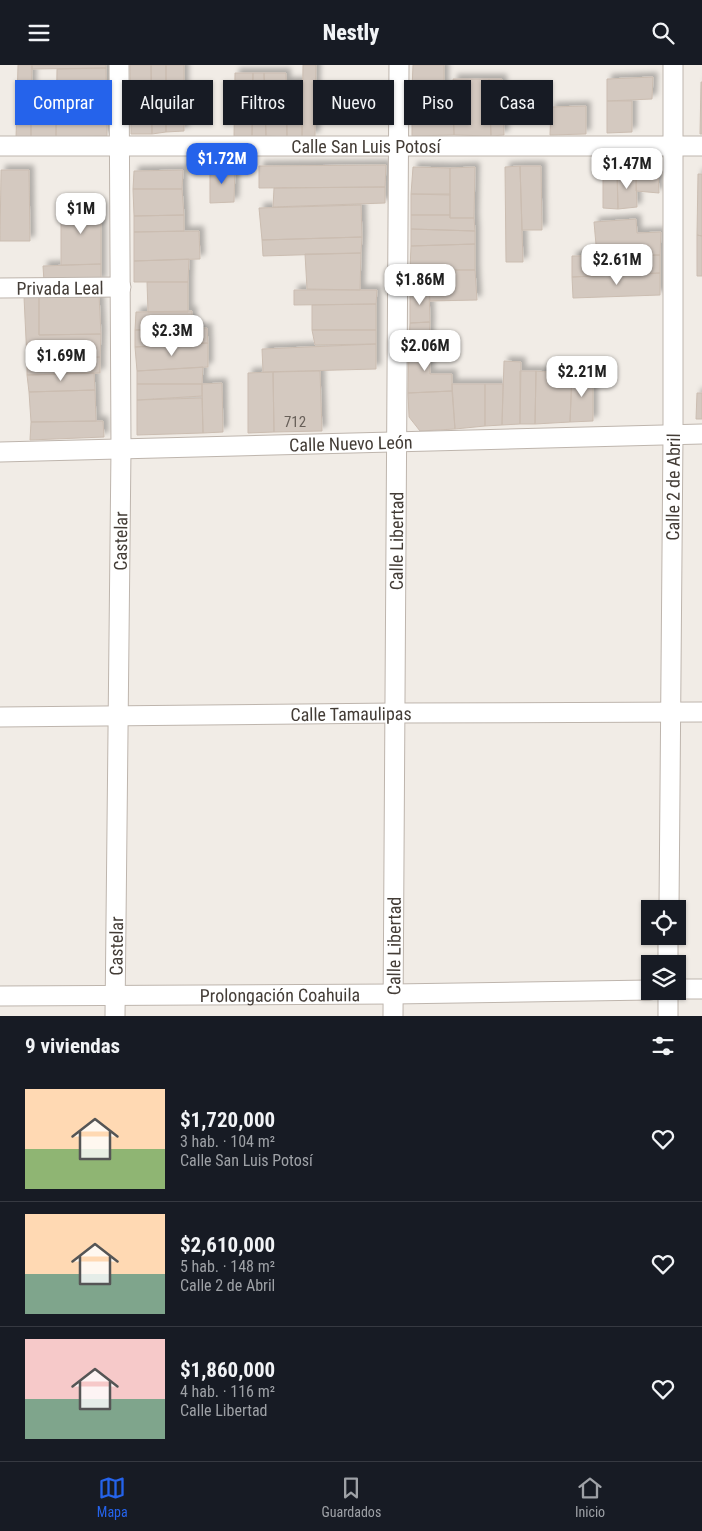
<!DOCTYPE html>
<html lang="es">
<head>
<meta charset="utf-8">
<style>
	body { margin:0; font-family:"Roboto Condensed",sans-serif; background:#242831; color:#f1f3f6; height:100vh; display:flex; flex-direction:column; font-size:19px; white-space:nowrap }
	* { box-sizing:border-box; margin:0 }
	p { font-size:16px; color:#9ea1a6 }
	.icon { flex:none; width:28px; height:28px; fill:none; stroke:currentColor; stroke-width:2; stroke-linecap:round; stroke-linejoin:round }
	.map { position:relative; height:951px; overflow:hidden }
	.drawer { display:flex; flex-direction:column; background:#171b24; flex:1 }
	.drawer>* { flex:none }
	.hud { position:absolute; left:15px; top:15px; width:672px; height:45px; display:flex; gap:10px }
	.fabs { position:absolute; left:641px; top:835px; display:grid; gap:10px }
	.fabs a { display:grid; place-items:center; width:45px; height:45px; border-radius:0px; background:#171b24; box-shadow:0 1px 4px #0004; font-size:25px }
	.price { position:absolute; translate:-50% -42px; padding:0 11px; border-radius:10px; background:#fff; color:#222; font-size:16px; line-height:32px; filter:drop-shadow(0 1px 2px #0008) }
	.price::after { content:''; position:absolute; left:50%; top:30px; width:15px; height:11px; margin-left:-8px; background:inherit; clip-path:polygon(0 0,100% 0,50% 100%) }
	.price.selected { background:#2563eb; color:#fff }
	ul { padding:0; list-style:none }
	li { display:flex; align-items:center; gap:15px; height:125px; padding:0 25px }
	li+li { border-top:1px solid #363941 }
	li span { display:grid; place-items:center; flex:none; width:140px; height:100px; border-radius:0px; color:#555 }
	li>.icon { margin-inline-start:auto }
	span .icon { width:60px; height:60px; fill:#fffc; stroke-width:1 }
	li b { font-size:21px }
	h2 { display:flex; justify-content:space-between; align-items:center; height:60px; padding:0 25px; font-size:21px }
	.pill { padding:0 18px; border-radius:0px; background:#171b24; box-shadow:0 1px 4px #0004; font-size:18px; line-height:45px }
	.pill.selected { background:#2563eb; color:#fff }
	header { display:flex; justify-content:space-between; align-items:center; height:65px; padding:0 25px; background:#171b24; font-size:22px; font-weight:800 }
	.tab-bar { display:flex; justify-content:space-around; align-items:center; height:70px; border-top:1px solid #363941; background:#171b24; font-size:14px; color:#9ea1a6 }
	.tab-bar a { display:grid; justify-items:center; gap:2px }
	.tab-bar .selected { color:#2563eb }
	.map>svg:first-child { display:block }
	.building { fill:#d4c9c0; stroke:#cbbdb1; filter:url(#shadow) }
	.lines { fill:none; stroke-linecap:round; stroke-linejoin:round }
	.minor-casing { stroke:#beb5ad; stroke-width:21 }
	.minor { stroke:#fff; stroke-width:19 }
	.labels { text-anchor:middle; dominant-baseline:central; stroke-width:5; stroke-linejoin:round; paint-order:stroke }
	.number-label { font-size:15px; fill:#675f58 }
	.street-label { font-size:18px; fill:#433c36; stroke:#fff }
</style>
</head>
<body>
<header><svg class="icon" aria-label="menu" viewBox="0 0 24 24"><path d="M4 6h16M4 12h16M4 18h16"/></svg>Nestly<svg class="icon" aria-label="search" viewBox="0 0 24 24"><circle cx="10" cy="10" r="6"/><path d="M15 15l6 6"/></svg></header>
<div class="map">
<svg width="702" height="951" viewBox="0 0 702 951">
	<defs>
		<filter id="shadow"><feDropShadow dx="4.5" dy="-4.5" stdDeviation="2.5" flood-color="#0004"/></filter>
	</defs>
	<rect width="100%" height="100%" fill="#f1ece6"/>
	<!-- building -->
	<path class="building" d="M 18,0 L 32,0 L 31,72 L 16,73 Z
		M 32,0 L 106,0 L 106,3 L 32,4 Z
		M 130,0 L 151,0 L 152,69 L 131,69 Z
		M 151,0 L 166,0 L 166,67 L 152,69 Z
		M 166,0 L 184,0 L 184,66 L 166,67 Z
		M 303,0 L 316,0 L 315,71 L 302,72 Z
		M 413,0 L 444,0 L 444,24 L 412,24 Z
		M 106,3 L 107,71 L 56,72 L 57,4 Z
		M 235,8 L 253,8 L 252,71 L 234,71 Z
		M 253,8 L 264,8 L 266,71 L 252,71 Z
		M 264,8 L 286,8 L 287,72 L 266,71 Z
		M 653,12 L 652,34 L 607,36 L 607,14 Z
		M 453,14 L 489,14 L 491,71 L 454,70 Z
		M 489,14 L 502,14 L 504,70 L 491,71 Z
		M 286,17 L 303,17 L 302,72 L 287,72 Z
		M 701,17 L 702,17 L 702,69 L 700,69 Z
		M 452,23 L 454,70 L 412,71 L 412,24 Z
		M 56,26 L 56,72 L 31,72 L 30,27 Z
		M 607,36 L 632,36 L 632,67 L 607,68 Z
		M 586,41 L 586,69 L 550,70 L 551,42 Z
		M 386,100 L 385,122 L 259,123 L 259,101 Z
		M 617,100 L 618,144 L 603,143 L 603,101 Z
		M 520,101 L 523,197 L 506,197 L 505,102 Z
		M 520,101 L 541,101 L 542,165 L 522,165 Z
		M 235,102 L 234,137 L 210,138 L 210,103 Z
		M 413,102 L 450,103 L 450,130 L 411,129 Z
		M 475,102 L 474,153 L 450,153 L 450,103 Z
		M 1,105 L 29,105 L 30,176 L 0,176 Z
		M 183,105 L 182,124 L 133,124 L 134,106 Z
		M 636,107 L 637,142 L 618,144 L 617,109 Z
		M 636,107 L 658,107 L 659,128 L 636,126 Z
		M 698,109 L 702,109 L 702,171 L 697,170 Z
		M 385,122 L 385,138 L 273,142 L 274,123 Z
		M 133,124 L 182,124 L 184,150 L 134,151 Z
		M 411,129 L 450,129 L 450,150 L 411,150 Z
		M 361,140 L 362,172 L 262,175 L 259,143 Z
		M 61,141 L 101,141 L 101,199 L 61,200 Z
		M 184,150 L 184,166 L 134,167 L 134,151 Z
		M 411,150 L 450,150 L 450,153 L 474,153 L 475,166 L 411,164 Z
		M 636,154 L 637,168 L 661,167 L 660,190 L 597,191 L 594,157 Z
		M 411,164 L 475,166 L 475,179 L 411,181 Z
		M 199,166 L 200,194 L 134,196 L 134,167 Z
		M 697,170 L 702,171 L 702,211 L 697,211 Z
		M 362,172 L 361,188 L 263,191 L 262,175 Z
		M 475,179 L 475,205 L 410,205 L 411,181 Z
		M 361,188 L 360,225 L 307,224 L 305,189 Z
		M 660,190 L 660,208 L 572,212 L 572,191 Z
		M 189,194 L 188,217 L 134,217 L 134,196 Z
		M 101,199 L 101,217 L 44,217 L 43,201 Z
		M 410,205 L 475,205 L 477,235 L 430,236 L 429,225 L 410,225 Z
		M 660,208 L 660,230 L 573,233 L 572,212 Z
		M 147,217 L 188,217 L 188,247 L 148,247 Z
		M 294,225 L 377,225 L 376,239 L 294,240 Z
		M 410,225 L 429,225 L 430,257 L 410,258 Z
		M 99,230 L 101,269 L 39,270 L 39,231 Z
		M 39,231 L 39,270 L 101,269 L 100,292 L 27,295 L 24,232 Z
		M 376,239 L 376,265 L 312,265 L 312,240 Z
		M 192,246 L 192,264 L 135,265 L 136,247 Z
		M 430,257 L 429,279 L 409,279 L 410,258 Z
		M 207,263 L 208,278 L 135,282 L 135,265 Z
		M 312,265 L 376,265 L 376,279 L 315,280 Z
		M 208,278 L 208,302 L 137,306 L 135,282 Z
		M 376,279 L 376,304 L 263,307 L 262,284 Z
		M 409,279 L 429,279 L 430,309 L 452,309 L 452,326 L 408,328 Z
		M 100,292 L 100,308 L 27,310 L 27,295 Z
		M 504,296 L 521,297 L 520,359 L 502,360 Z
		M 203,302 L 202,319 L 137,319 L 137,306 Z
		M 320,306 L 322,366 L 274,367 L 273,307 Z
		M 520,306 L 536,306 L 535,359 L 520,359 Z
		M 536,306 L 572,309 L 570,357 L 535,359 Z
		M 273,307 L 274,367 L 248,368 L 248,308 Z
		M 94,308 L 95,325 L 29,327 L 27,310 Z
		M 593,308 L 593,356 L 570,357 L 572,309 Z
		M 222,318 L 223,367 L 203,368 L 202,319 Z
		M 137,319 L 202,319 L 202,331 L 137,335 Z
		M 452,319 L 485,319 L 485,361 L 455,364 Z
		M 485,319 L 503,319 L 502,360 L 485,361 Z
		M 95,325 L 96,356 L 31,357 L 29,327 Z
		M 452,326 L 455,364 L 420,366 L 409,352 L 408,328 Z
		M 697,328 L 702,328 L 702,354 L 696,354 Z
		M 202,333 L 203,368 L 137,370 L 137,335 Z
		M 103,356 L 104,372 L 30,375 L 31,357 Z"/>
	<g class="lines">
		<defs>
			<g id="minor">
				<path id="s1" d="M 0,81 L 702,81"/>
				<path id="s2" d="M 0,223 L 121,222"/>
				<path id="s3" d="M 0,387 L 702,369"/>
				<path id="s4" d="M 0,652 L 395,648 L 702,647"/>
				<path id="s5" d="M 669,844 L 673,370 L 673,0"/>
				<path d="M 668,899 L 668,871"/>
				<path d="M 678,924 L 702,924"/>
				<path d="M 668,926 L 668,951"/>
				<path id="s6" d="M 0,931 L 393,929 L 650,925"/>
				<path id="s7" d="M 115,951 L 121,384 L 119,0"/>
				<path id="s8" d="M 393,951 L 399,0"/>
			</g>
		</defs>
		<!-- minor casing -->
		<use href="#minor" class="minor-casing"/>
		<!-- minor -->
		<use href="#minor" class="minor"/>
	</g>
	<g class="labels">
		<!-- number labels -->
		<g class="number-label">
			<text x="295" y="357">712</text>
		</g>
		<!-- street labels -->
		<g class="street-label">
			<text stroke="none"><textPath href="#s1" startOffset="366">Calle San Luis Potosí</textPath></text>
			<text stroke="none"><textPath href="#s2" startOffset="60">Privada Leal</textPath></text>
			<text stroke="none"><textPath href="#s3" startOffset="351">Calle Nuevo León</textPath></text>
			<text stroke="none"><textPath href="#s5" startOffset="422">Calle 2 de Abril</textPath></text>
			<text stroke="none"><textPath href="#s7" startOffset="475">Castelar</textPath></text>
			<text stroke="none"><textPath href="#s8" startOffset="475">Calle Libertad</textPath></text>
			<text stroke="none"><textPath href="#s4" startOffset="351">Calle Tamaulipas</textPath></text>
			<text stroke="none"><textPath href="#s7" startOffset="70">Castelar</textPath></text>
			<text stroke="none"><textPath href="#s8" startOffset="70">Calle Libertad</textPath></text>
			<text stroke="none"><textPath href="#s6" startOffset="280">Prolongación Coahuila</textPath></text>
		</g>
	</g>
</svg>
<div class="fabs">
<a><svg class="icon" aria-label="locate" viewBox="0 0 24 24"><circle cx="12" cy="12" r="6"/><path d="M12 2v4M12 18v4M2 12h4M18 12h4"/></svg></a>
<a><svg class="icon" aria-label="layers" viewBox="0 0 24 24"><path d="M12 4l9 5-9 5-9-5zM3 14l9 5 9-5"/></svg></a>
</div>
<b class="price selected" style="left:222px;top:120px">$1.72M</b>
<b class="price" style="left:627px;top:125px">$1.47M</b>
<b class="price" style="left:81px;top:170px">$1M</b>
<b class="price" style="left:617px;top:221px">$2.61M</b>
<b class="price" style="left:420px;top:241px">$1.86M</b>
<b class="price" style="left:172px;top:292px">$2.3M</b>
<b class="price" style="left:425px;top:307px">$2.06M</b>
<b class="price" style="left:61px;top:317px">$1.69M</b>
<b class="price" style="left:582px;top:333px">$2.21M</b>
<div class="hud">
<a class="pill selected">Comprar</a>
<a class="pill">Alquilar</a>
<a class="pill">Filtros</a>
<a class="pill">Nuevo</a>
<a class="pill">Piso</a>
<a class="pill">Casa</a>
</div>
</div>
<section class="drawer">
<h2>9 viviendas<svg class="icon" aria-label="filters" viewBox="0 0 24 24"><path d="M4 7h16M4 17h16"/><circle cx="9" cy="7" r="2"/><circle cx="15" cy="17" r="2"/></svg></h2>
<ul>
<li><span style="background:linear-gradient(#ffd9b3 60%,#8fb573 0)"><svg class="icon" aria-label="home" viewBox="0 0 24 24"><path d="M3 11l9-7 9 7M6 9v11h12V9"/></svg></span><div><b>$1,720,000</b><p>3 hab. · 104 m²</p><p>Calle San Luis Potosí</p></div><svg class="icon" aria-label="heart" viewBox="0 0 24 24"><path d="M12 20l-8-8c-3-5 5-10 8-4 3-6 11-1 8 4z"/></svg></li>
<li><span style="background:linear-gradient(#ffd9b3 60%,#7fa58c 0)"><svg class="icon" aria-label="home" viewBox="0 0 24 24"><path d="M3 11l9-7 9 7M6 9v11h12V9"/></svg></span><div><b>$2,610,000</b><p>5 hab. · 148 m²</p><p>Calle 2 de Abril</p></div><svg class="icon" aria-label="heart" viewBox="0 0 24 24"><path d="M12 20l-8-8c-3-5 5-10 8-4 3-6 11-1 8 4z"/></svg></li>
<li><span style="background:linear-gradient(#f6c9c9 60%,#7fa58c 0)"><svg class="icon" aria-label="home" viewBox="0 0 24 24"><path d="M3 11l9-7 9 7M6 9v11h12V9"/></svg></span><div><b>$1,860,000</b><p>4 hab. · 116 m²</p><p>Calle Libertad</p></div><svg class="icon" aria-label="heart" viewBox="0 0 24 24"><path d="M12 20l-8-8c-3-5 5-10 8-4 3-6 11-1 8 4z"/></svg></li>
</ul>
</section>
<nav class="tab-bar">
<a class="selected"><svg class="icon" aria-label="map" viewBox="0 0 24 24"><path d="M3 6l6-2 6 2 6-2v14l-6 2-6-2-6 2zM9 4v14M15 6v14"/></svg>Mapa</a>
<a><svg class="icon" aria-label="saved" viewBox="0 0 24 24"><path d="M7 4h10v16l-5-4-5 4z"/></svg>Guardados</a>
<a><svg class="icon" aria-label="home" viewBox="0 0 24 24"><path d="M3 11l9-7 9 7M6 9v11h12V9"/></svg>Inicio</a>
</nav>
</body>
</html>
